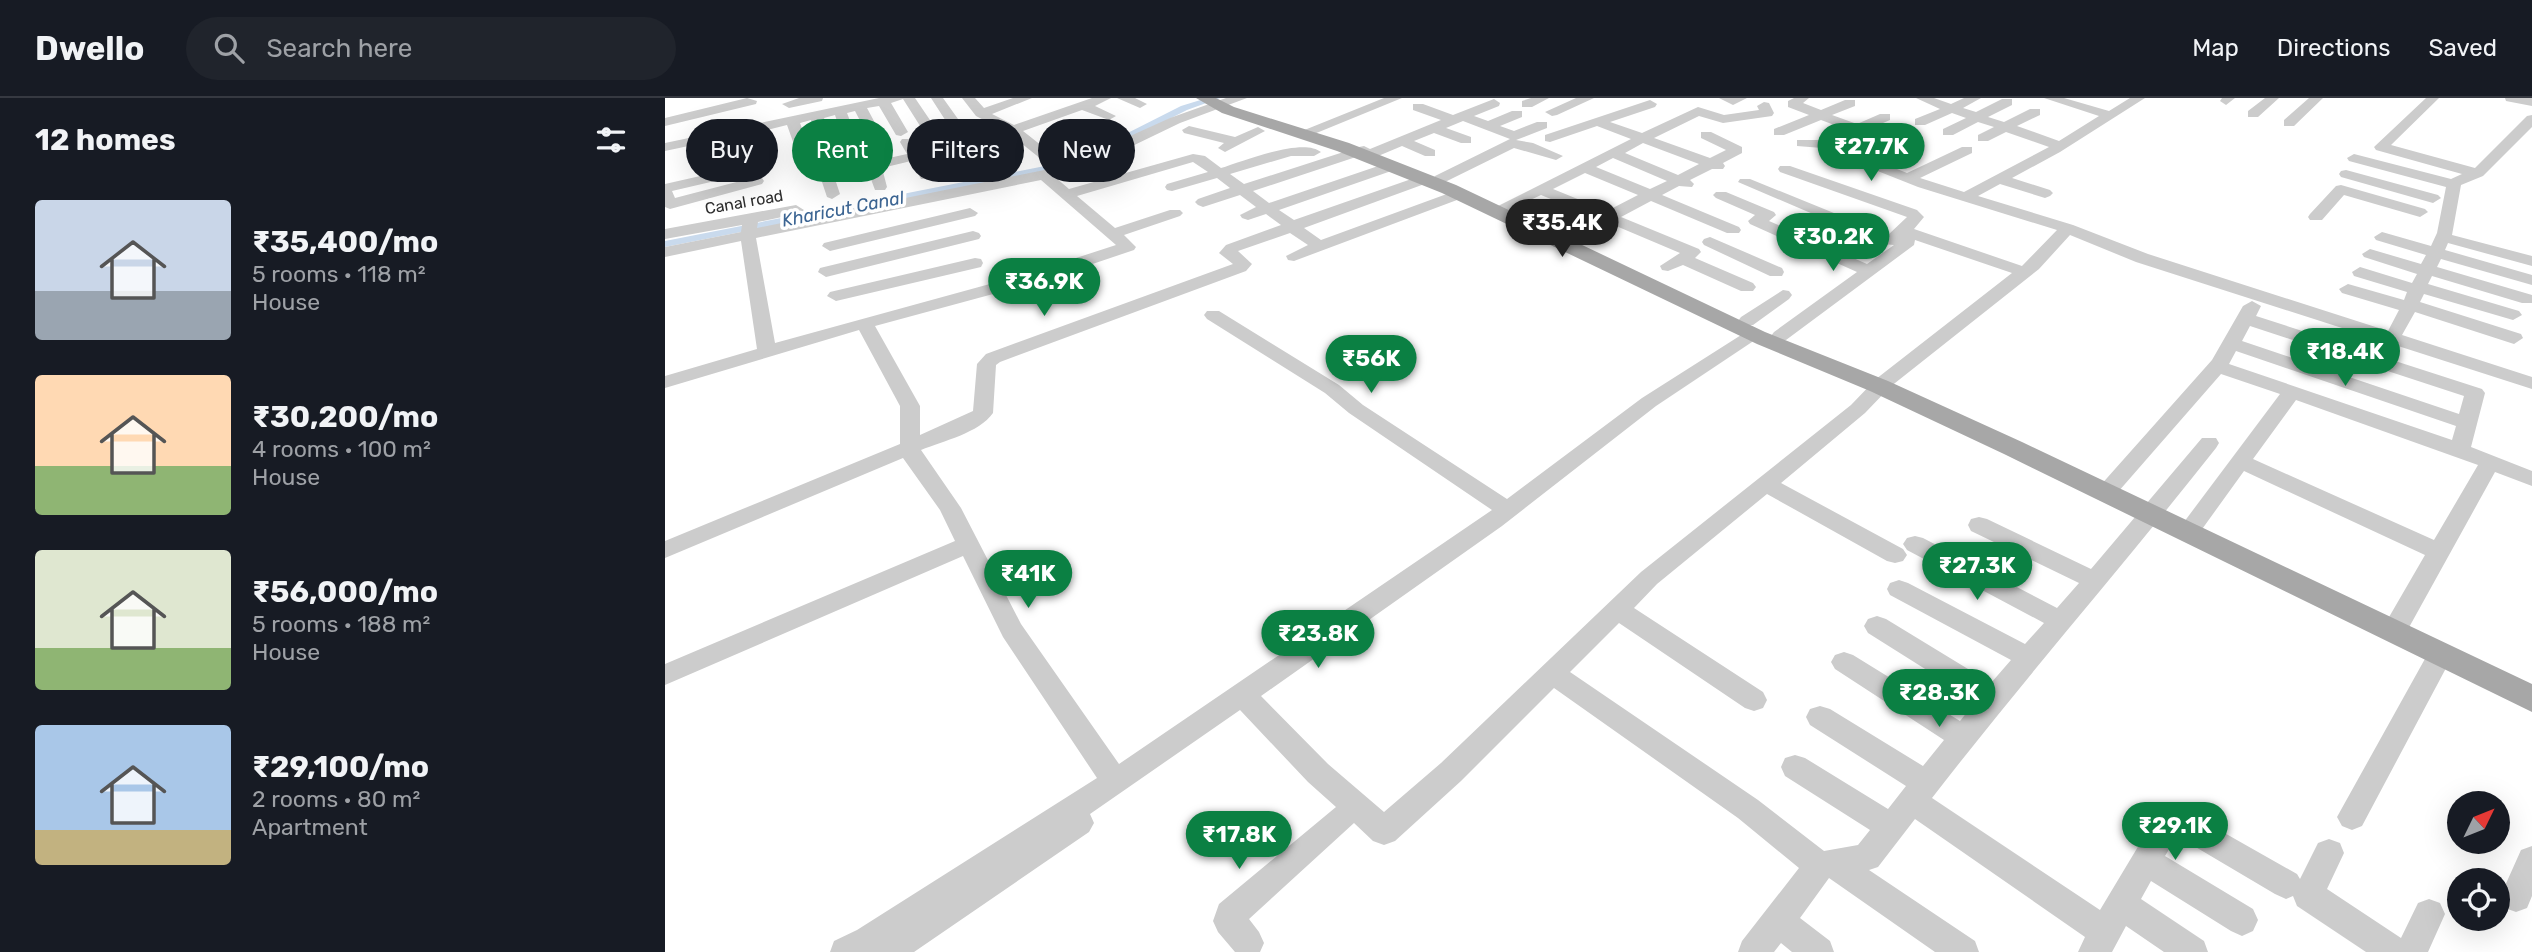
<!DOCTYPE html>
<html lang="en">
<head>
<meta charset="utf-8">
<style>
	body { margin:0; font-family:Rubik,sans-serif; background:#20242c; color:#f1f3f6; height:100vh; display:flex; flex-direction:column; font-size:26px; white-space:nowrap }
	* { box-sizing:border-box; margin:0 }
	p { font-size:23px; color:#9ea1a6 }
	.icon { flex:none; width:38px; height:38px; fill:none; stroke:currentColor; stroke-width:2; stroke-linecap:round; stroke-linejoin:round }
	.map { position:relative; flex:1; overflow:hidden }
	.drawer { display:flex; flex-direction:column; background:#171b24; width:665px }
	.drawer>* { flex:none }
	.hud { position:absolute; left:21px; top:21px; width:665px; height:63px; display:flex; gap:14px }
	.needle { width:46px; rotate:47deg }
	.controls { position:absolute; left:1782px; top:693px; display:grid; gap:14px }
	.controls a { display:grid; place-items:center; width:63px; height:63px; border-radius:50%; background:#171b24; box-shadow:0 7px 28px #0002; font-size:35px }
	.price { position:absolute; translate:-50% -60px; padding:0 16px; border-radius:24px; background:#0b8043; color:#fff; font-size:23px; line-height:46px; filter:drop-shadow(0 2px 4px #0008) }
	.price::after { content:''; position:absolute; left:50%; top:42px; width:21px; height:16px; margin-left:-10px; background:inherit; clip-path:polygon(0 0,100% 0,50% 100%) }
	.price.active { background:#222; color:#fff }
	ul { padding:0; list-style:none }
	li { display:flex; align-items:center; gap:21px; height:175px; padding:0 35px }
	li span { display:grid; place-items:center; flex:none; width:196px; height:140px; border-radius:7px; color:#555 }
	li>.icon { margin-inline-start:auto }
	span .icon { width:84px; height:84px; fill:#fffc; stroke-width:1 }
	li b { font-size:30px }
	h2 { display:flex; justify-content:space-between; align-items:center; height:84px; padding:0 35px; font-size:30px }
	.chip { padding:0 24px; border-radius:32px; background:#171b24; box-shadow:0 7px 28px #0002; font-size:24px; line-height:63px }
	.chip.active { background:#0b8043; color:#fff }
	header { display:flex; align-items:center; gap:42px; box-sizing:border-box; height:98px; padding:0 35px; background:#171b24; border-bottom:2px solid #363941 }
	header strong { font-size:33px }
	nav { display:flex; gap:38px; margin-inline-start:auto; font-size:24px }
	.search { width:490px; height:63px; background:#20242c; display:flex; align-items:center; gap:18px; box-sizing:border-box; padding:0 24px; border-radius:38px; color:#9ea1a6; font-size:26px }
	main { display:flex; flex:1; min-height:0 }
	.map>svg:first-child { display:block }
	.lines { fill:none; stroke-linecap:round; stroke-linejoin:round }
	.canal { fill:#c9daed; fill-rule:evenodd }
	.minor { fill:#ccc; fill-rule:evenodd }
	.major { fill:#a7a7a7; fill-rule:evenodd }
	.labels { text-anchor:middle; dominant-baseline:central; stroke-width:7; stroke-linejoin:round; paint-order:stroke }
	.far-street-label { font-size:16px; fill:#2f2f2f; stroke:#fff }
	.far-water-label { font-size:18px; font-style:italic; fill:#3c6593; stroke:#fff }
</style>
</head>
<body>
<header>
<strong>Dwello</strong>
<div class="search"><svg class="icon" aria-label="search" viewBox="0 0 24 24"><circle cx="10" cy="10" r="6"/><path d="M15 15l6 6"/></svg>Search here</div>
<nav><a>Map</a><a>Directions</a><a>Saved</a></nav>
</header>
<main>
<section class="drawer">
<h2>12 homes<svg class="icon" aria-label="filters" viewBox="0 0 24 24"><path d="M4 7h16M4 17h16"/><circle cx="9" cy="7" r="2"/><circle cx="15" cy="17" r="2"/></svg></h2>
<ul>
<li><span style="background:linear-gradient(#c9d6e8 65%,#9aa5b1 0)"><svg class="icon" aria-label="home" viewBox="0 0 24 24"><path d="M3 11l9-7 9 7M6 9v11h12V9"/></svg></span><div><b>₹35,400/mo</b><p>5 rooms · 118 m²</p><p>House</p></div></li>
<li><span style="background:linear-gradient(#ffd9b3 65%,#8fb573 0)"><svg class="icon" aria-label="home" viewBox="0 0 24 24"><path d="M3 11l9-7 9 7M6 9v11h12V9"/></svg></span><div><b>₹30,200/mo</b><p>4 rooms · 100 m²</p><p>House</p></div></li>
<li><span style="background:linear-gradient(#dfe7d0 70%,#8fb573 0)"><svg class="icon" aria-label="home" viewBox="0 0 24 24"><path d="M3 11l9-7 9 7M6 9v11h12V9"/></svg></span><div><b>₹56,000/mo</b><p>5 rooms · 188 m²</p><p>House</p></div></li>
<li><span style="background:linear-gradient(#a9c7e8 75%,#c2b280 0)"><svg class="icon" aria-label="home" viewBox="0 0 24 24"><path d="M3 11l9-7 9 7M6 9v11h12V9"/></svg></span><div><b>₹29,100/mo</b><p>2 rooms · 80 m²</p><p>Apartment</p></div></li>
</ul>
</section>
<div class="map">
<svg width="1867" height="854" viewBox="0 0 1867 854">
	<rect width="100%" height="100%" fill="#fff"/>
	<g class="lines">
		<!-- canal -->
		<path class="canal" d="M 542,0 L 555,0 L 522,12 L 435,56 L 391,72 L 0,149 L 0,143 L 385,67 L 429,52 L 516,8 Z"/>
		<!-- minor -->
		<path class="minor" d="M 82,0 L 92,3 L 91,6 L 0,28 L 0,20 Z
			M 134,0 L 158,0 L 157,3 L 124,10 L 117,6 Z
			M 214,0 L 250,0 L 269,28 L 262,32 L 257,31 L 238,1 L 226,5 L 243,34 L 236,38 L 231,37 L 214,8 L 202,10 L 218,40 L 211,44 L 204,40 L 190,13 L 182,15 L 192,41 L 185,45 L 178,41 L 170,17 L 159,20 L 169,49 L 162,53 L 155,49 L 146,22 L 135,25 L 145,52 L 138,56 L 131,52 L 122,27 L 102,32 L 110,58 L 103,62 L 96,58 L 89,34 L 0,53 L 0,45 Z
			M 266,0 L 278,0 L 298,28 L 296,31 L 286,31 Z
			M 297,0 L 310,0 L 319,10 L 348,0 L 367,0 L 327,16 L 349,27 L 427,0 L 446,0 L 430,8 L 451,18 L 444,22 L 417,12 L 358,33 L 391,59 L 391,65 L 381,65 L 346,37 L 339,39 L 357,59 L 357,65 L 347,65 L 327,43 L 300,51 L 316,71 L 314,74 L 304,74 L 288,54 L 258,61 L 268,78 L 266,81 L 256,81 L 246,63 L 217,70 L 222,89 L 220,92 L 210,92 L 203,73 L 170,81 L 175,96 L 167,101 L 162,99 L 155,78 L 157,75 L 201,65 L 197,49 L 199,46 L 209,46 L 215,62 L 242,56 L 235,44 L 237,41 L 247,41 L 254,53 L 305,42 L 336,31 L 311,18 Z
			M 452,0 L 470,0 L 482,6 L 475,10 Z
			M 561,0 L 582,0 L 515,25 L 430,66 L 390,79 L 404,91 L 528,56 L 540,58 L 556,70 C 578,63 638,39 656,54 L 649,58 L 626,58 L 565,76 L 579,86 L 694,49 L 699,48 L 705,51 L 776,22 L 748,12 L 748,6 L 758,6 L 788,17 L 829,1 L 835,5 L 834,8 L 809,18 L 823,23 L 847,13 L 857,13 L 857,19 L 835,28 L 849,33 L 872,24 L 882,24 L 882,30 L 851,42 L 868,45 L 898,58 L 891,62 L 849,50 L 780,84 L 770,84 L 768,81 L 770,78 L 845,41 L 798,23 L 781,30 L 806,39 L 806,45 L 796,45 L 769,35 L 749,43 L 770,52 L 770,58 L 760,58 L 737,48 L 706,61 L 701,62 L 694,58 L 588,93 L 604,105 L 722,65 L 727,64 L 734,68 L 732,71 L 614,112 L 629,122 L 755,78 L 765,78 L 767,81 L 765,84 L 639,130 L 656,142 L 790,93 L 795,91 L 803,96 L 800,99 L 629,163 L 623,162 L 621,158 L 643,147 L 625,135 L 573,153 L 587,166 L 581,173 L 335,264 L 331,267 L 328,315 C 314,335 278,343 256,352 L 296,410 L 356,526 L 454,666 L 827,412 L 684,315 L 660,295 L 542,221 L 539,217 L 542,213 L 554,213 L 674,287 L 698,307 L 842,401 L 977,300 L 1084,232 L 1090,230 L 1099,236 L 991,308 L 837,428 L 596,598 L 663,666 L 719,714 L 776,665 L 976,474 L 1186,307 L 1211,281 L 1347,175 L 1250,142 L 1249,147 L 1121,242 L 1109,242 L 1106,238 L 1109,234 L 1192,174 L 1085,126 L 1083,123 L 1090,117 L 1051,100 L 1048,97 L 1051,94 L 1061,94 L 1109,114 L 1111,117 L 1104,123 L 1202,166 L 1229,147 L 1218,146 L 1073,84 L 1075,81 L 1085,81 L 1223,137 L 1242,119 L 1115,74 L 1113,71 L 1115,68 L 1125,68 L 1252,112 L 1259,119 L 1249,131 L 1357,168 L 1392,132 L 1253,89 L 1195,66 L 1193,63 L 1195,60 L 1220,47 L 1192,36 L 1157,50 L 1132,48 L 1132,42 L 1155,42 L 1180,31 L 1156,22 L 1119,37 L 1109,37 L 1109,31 L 1144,17 L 1123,9 L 1123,3 L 1129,0 L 1144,0 L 1138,5 L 1156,12 L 1180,2 L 1190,2 L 1190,8 L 1167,17 L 1192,26 L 1215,16 L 1225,16 L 1225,22 L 1204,31 L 1239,47 L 1212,63 L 1242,75 L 1297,49 L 1307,49 L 1307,55 L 1255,80 L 1299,94 L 1384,49 L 1341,34 L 1323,43 L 1313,43 L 1313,37 L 1329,29 L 1313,24 L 1288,37 L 1278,37 L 1278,31 L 1301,20 L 1287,15 L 1260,27 L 1250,27 L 1250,21 L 1275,11 L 1251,0 L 1269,0 L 1286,6 L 1299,0 L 1316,0 L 1298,10 L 1311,14 L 1337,1 L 1347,1 L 1347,7 L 1323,19 L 1339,24 L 1365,11 L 1375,11 L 1375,17 L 1352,28 L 1394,43 L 1434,18 L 1379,0 L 1399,0 L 1444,13 L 1465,0 L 1480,0 L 1395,54 L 1347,80 L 1385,92 L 1388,95 L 1385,98 L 1380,100 L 1335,86 L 1313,98 L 1408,127 L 1483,156 L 1723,233 L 1734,212 L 1677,195 L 1674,191 L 1683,186 L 1739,202 L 1742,194 L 1689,178 L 1687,174 L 1695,169 L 1747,185 L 1752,176 L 1699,159 L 1697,156 L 1705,151 L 1756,166 L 1761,157 L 1711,142 L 1709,139 L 1717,134 L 1766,148 L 1772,135 L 1781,89 L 1684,63 L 1682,60 L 1689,56 L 1786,81 L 1797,76 L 1711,52 L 1709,49 L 1761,0 L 1774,0 L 1726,47 L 1810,70 L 1862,18 L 1867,17 L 1867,29 L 1818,78 L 1796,87 L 1787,137 L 1867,158 L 1867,168 L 1783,145 L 1780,152 L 1867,177 L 1867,187 L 1776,161 L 1772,169 L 1867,197 L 1867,205 L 1857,205 L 1767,178 L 1763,186 L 1854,213 L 1857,217 L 1848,222 L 1759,196 L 1755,204 L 1856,236 L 1858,240 L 1849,246 L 1750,214 L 1737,237 L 1867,279 L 1867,291 L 1471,164 L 1405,137 L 1374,171 L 1225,289 L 1200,315 L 1116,385 L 1238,451 L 1242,457 L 1238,463 L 1230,465 L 1222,463 L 1102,396 L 992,486 L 969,510 L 1098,594 L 1102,602 L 1098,610 L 1089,613 L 1080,610 L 954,525 L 905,574 L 1093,702 L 1159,753 L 1193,747 L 1205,732 L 1120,678 L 1116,669 L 1120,660 L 1130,657 L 1140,660 L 1223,711 L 1241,688 L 1145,627 L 1141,619 L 1145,611 L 1155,608 L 1165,611 L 1258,668 L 1279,642 L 1170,571 L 1166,564 L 1170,557 L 1179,554 L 1188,557 L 1295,623 L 1311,603 L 1203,535 L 1199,528 L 1203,521 L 1212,518 L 1221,521 L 1326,585 L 1346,562 L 1225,497 L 1222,491 L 1225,485 L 1234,482 L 1243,485 L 1360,546 L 1379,525 L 1242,452 L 1238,446 L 1242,440 L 1250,438 L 1258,440 L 1392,510 L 1414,485 L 1306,433 L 1303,427 L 1306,421 L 1314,419 L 1322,421 L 1426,471 L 1537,340 L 1551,340 L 1554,345 L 1551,350 C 1458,468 1359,581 1267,700 L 1435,812 L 1492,717 L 1507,710 L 1526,716 L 1632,776 L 1635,781 L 1653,745 L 1664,741 L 1675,745 L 1679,755 L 1662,791 L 1736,840 L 1753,805 L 1764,801 L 1775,805 L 1780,816 L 1763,854 L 1701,854 L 1632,808 L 1628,798 L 1621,801 L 1610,796 L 1512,738 L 1500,758 L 1588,811 L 1593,822 L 1588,833 L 1577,838 L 1566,833 L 1486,783 L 1476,801 L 1539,843 L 1543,854 L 1499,854 L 1461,828 L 1447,854 L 1413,854 L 1420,839 L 1250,721 L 1213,769 L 1204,772 L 1310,843 L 1314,854 L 1270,854 L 1164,780 L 1135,820 L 1165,843 L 1169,854 L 1127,854 L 1116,845 L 1109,854 L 1073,854 L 1077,843 L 1134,770 L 1073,720 L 889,590 L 796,683 L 730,743 L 719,747 L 708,743 L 689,725 L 584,821 L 594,834 L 599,845 L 595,854 L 570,854 L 553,834 L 548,823 L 554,806 L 671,709 L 643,684 L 575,612 L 425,716 L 429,725 L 424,734 L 249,854 L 165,854 L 169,843 L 192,832 L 432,680 L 338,539 L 298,458 L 0,587 L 0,566 L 290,443 L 275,412 L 238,360 L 0,460 L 0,443 L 235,346 L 235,308 L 194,232 L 0,290 L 0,278 L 92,251 L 76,143 L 0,159 L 0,149 L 76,134 L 77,127 L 0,141 L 0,131 L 131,107 L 139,112 L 136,115 L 93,124 L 92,130 L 399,68 L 505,20 ZM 528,64 L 543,74 L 502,86 L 500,89 L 502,92 L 507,93 L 552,80 L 565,90 L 533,101 L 530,104 L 533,107 L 538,109 L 575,97 L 591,109 L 575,117 L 577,120 L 583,122 L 601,116 L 616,127 L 561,147 L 554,155 L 568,166 L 321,256 L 312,266 L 308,313 L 255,337 L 255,308 L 210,228 L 380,182 L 469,152 L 471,149 L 459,137 L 515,118 L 518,115 L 515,112 L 505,112 L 450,130 L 412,98 ZM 376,82 L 451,147 L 368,174 L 110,245 L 91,140 Z
			M 719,0 L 737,0 L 649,36 L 639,36 L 637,33 Z
			M 866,0 L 884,0 L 867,9 L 857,9 L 857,3 Z
			M 911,0 L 929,0 L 892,17 L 887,18 L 880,14 Z
			M 1054,0 L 1082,0 L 1068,7 Z
			M 1557,0 L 1570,0 L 1561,7 L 1555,3 Z
			M 1600,0 L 1614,0 L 1593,19 L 1583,19 L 1583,13 Z
			M 1644,0 L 1658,0 L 1629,28 L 1619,28 L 1619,22 Z
			M 1840,0 L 1867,0 L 1867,8 L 1841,3 Z
			M 985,2 L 992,6 L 990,9 L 945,24 L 977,35 L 1033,9 L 1059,17 L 1094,12 L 1092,8 L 1099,4 L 1104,5 L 1109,15 L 1107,18 L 1058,25 L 1034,18 L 989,40 L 1045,60 L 1061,52 L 1036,40 L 1036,34 L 1046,34 L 1077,49 L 1077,55 L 1058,65 L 1060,68 L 1058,71 L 1047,71 L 1025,82 L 1029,86 L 1027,89 L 1014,88 L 997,97 L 1074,129 L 1076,132 L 1074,135 L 1062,135 L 986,103 L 956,119 L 1034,151 L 1036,154 L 1030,160 L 1088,185 L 1091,189 L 1088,193 L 1076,193 L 1018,167 L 1003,173 L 997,172 L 995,168 L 1015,155 L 944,125 L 901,147 L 889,147 L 887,144 L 889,141 L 930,119 L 876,97 L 842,113 L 832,113 L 829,110 L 966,41 L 932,28 L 885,44 L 880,43 L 880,37 ZM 978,45 L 1034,66 L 1013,77 L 960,55 ZM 948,60 L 1002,83 L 985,91 L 931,69 ZM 920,75 L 973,97 L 942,113 L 888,91 Z
			M 524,28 L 570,39 L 593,29 L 600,33 L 560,54 L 553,50 L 559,45 L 519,35 L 517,32 Z
			M 84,67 L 89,68 L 99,83 L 97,86 L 5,111 L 0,109 L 0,86 ZM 80,76 L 83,81 L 10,100 L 7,93 Z
			M 1681,72 L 1773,97 L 1776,100 L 1768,105 L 1676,79 L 1674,76 L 1676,73 Z
			M 1676,87 L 1760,111 L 1763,114 L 1755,119 L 1679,97 L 1657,122 L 1645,122 L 1643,119 L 1645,116 L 1671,88 Z
			M 305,110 L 313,115 L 310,118 L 165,153 L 157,148 L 159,145 Z
			M 308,133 L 314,135 L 316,138 L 314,141 L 161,179 L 153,174 L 155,170 Z
			M 1045,139 L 1117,170 L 1119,174 L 1117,178 L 1105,178 L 1039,147 L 1037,144 L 1039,141 Z
			M 310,160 L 316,161 L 318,165 L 316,169 L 171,203 L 162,198 L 165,194 Z
			M 1118,192 L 1124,193 L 1127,197 L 1124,201 L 1088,227 L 1076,227 L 1073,223 L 1076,219 Z
			M 1587,203 L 1596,208 L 1591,218 L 1817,291 L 1820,295 L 1806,349 L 1867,373 L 1867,388 L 1830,374 L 1742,533 L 1733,536 L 1724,533 L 1720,526 L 1760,457 L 1579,373 L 1535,434 L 1527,436 L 1519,434 L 1516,428 L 1615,296 L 1556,276 L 1453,394 L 1445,396 L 1437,394 L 1434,389 L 1547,262 L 1578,208 ZM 1585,228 L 1799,298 L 1794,316 L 1577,243 ZM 1571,253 L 1791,328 L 1787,342 L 1564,266 ZM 1631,302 L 1813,367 L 1769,442 L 1588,361 Z
			M 1775,547 L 1784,550 L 1788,557 L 1697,728 L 1687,732 L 1677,728 L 1672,719 L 1677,710 L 1766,550 Z
			M 1867,748 L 1867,798 L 1862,810 L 1851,814 L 1840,810 L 1835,799 L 1856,752 Z"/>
		<!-- major -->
		<path class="major" d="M 531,0 L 551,0 L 569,9 L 684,45 L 791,87 L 1100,234 L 1223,283 L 1357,344 L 1867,586 L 1867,614 L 1339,356 L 1205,293 L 1092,246 L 777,95 L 672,53 L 557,15 Z"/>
	</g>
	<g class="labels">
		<!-- far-street labels -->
		<g class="far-street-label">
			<text transform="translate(79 104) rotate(-10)">Canal road</text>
		</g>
		<!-- far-water labels -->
		<g class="far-water-label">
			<text transform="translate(178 111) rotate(-11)">Kharicut Canal</text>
		</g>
	</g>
</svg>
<div class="controls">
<a><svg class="needle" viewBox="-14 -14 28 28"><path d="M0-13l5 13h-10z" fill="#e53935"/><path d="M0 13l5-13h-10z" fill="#9ea1a6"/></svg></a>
<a><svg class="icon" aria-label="locate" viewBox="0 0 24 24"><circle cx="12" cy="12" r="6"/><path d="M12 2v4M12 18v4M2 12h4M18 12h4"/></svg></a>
</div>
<b class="price" style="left:1206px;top:85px">₹27.7K</b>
<b class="price active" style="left:897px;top:161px">₹35.4K</b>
<b class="price" style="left:1168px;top:175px">₹30.2K</b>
<b class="price" style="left:379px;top:220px">₹36.9K</b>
<b class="price" style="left:1680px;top:290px">₹18.4K</b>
<b class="price" style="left:706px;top:297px">₹56K</b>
<b class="price" style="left:1312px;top:504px">₹27.3K</b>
<b class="price" style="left:363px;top:512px">₹41K</b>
<b class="price" style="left:653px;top:572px">₹23.8K</b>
<b class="price" style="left:1274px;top:631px">₹28.3K</b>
<b class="price" style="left:1510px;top:764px">₹29.1K</b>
<b class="price" style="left:574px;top:773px">₹17.8K</b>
<div class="hud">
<a class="chip">Buy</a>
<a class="chip active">Rent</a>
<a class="chip">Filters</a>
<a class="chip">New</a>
</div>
</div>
</main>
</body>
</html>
